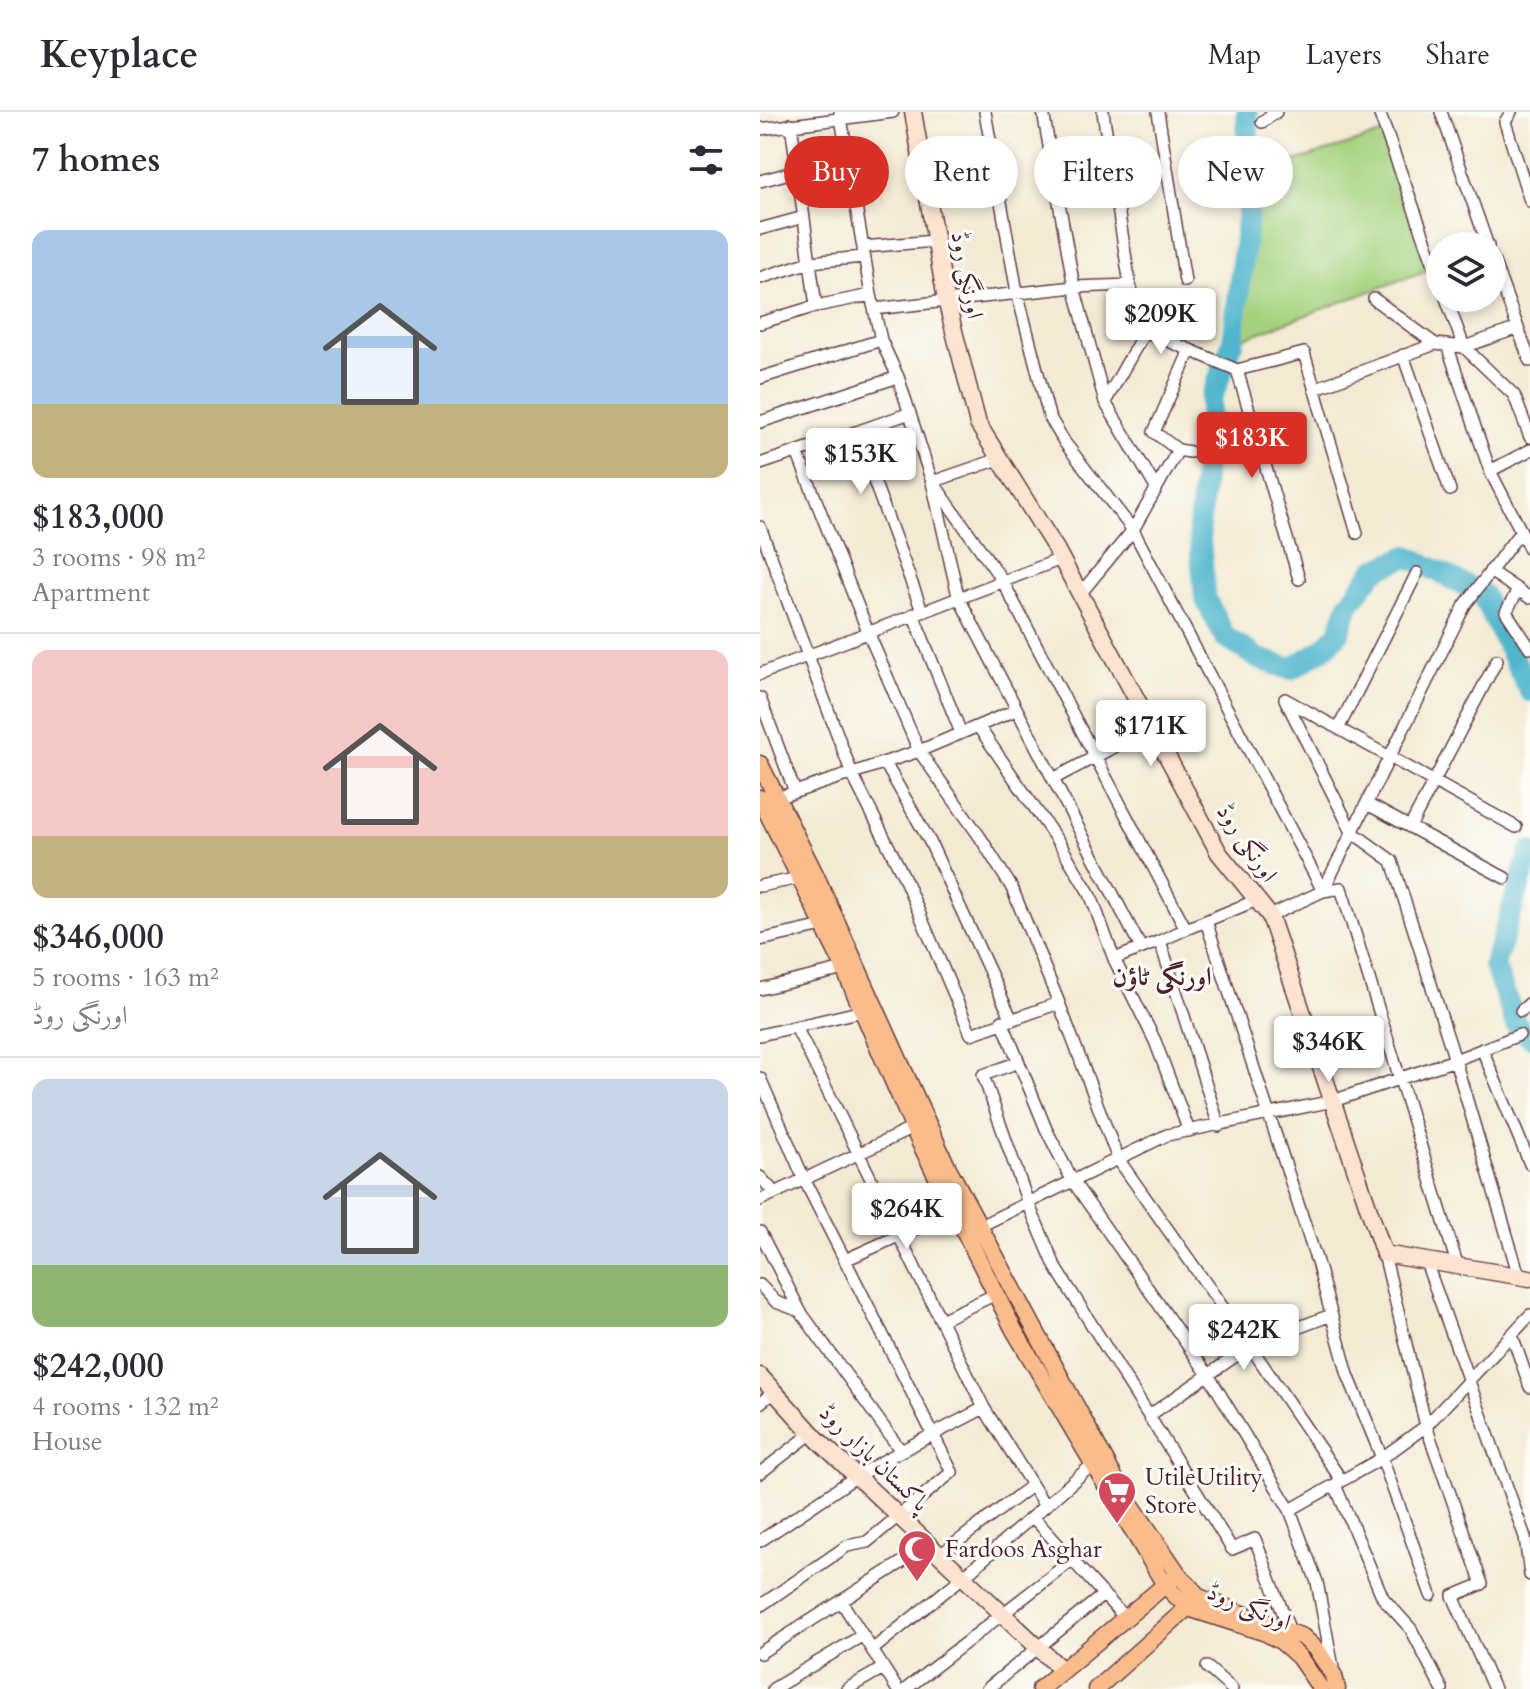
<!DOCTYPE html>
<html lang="en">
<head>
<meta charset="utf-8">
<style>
	body { margin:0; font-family:Cardo,Amiri,serif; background:#f2f2f3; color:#2b2b33; height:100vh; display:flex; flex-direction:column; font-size:30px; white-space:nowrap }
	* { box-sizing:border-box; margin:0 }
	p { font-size:26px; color:#7c7c81 }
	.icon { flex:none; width:44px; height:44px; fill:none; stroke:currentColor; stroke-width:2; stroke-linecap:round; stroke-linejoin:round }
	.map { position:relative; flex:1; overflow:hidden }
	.panel { display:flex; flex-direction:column; background:#fff; width:760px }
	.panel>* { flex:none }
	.banner { position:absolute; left:24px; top:24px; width:626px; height:72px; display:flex; gap:16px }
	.tools { position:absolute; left:666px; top:120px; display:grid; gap:16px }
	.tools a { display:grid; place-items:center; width:80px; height:80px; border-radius:50%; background:#fff; box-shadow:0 4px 12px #0003; font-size:40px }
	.price { position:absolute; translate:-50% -68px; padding:0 18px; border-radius:8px; background:#fff; color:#222; font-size:26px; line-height:52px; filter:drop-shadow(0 2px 4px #0008) }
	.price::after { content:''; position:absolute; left:50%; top:48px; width:24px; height:18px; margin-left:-12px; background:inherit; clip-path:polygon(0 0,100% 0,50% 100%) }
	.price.current { background:#d93025; color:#fff }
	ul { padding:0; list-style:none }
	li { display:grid; align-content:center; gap:16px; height:424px; padding:0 32px }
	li+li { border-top:2px solid #e1e1e2 }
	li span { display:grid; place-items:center; height:248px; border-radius:16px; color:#555 }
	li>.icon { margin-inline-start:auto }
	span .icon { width:144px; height:144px; fill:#fffc; stroke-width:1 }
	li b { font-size:34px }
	h2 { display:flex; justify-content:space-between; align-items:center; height:96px; padding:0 32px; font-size:34px }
	.tag { padding:0 28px; border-radius:36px; background:#fff; box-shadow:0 4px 12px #0003; font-size:28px; line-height:72px }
	.tag.current { background:#d93025; color:#fff }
	header { display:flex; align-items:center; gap:48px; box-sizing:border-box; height:112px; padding:0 40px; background:#fff; border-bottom:2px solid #e1e1e2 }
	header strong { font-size:38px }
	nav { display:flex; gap:44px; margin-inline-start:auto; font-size:28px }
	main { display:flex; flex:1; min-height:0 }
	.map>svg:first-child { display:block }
	.green { fill:#a4d17e; stroke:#777854; stroke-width:2 }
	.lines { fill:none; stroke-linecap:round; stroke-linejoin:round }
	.river { stroke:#4fb6cd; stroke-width:22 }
	.street-casing { stroke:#633d44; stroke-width:14 }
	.secondary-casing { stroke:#633d44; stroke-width:19 }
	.primary-casing { stroke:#633d44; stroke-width:19 }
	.street { stroke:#fff; stroke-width:11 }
	.secondary { stroke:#fde4d1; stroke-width:16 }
	.primary { stroke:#fabc8b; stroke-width:16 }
	.labels { text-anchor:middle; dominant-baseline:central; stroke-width:6; stroke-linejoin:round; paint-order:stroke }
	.street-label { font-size:24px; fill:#4a1f2b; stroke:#fdfcf7 }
	.poi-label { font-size:24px; fill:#4a1f2b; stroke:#fdfcf7; text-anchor:start }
	.neighbourhood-label { font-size:26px; font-weight:bold; fill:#4a1f2b; stroke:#fdfcf7 }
</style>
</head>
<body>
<header>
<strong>Keyplace</strong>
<nav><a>Map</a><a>Layers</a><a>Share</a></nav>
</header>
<main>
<section class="panel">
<h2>7 homes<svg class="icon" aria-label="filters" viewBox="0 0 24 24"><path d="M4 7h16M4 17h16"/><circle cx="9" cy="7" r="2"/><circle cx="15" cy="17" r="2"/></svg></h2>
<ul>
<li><span style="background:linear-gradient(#a9c7e8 70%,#c2b280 0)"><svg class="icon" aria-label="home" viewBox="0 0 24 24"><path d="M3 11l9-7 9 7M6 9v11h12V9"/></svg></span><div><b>$183,000</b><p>3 rooms · 98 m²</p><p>Apartment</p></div></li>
<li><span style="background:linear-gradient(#f6c9c9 75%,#c2b280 0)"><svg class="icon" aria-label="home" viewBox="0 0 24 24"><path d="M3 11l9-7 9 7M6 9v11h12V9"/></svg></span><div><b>$346,000</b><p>5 rooms · 163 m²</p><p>اورنگی روڈ</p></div></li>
<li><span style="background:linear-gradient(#c9d6e8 75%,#8fb573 0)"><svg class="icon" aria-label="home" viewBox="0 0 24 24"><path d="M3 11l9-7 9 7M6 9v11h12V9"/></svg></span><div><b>$242,000</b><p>4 rooms · 132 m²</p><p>House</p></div></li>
</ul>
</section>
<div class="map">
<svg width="770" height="1577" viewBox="0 0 770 1577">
	<rect width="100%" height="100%" fill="#fdfcf7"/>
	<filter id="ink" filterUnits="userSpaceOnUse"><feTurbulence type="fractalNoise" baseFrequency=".0125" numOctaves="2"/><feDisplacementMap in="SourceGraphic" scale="16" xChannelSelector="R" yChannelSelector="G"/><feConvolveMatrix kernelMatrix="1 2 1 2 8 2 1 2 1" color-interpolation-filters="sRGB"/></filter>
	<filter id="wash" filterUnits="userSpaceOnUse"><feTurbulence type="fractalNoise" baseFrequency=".006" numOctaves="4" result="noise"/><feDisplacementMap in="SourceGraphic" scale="32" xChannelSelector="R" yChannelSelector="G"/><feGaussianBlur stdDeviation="1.8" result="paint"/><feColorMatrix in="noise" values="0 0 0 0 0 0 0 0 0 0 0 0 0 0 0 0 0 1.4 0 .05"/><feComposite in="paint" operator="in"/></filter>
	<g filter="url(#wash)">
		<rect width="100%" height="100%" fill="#f3ead3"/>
		<!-- green -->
		<path class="green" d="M 624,21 L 673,156 L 482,227 L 500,60 Z"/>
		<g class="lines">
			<!-- river -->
			<path class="river" d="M 487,0 L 489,91 L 473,230 L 451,287 L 439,418 L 445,486 L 465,525 L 499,547 L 531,557 L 563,537 L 579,521 L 589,492 L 615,458 L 648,444 L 722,482 L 770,579
				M 770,740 L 734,853 L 756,912 L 770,925"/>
		</g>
	</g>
	<g filter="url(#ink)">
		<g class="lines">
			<defs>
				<path id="street" d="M 80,0 L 111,183 L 121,228 L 138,265 L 172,370 L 198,484 L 293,667 L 392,615
					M 225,0 L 257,180 L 289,304 L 305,331 L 373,418 L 563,779 L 510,804
					M 283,0 L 314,175 L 345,290 L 385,219 L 370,173 L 343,0
					M 398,0 L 425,169
					M 619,0 L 680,169
					M 681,0 L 728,134
					M 751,0 L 745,10 L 770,89
					M 502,10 L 516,0
					M 31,12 L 56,194
					M 0,17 L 133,0
					M 0,69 L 37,59
					M 0,117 L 44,105
					M 103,135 L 175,129
					M 732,145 L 770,249
					M 0,166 L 50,150 L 104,145
					M 686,186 L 704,235 L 754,283 L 770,325
					M 614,187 L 675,232
					M 114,197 L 314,175 L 370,173
					M 0,211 L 56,194 L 111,183
					M 385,219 L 477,258 L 544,241 L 597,421
					M 687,233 L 730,359
					M 643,243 L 690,378
					M 477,258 L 539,467
					M 0,266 L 121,228
					M 554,277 L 675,232 L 704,235 L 758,216
					M 345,290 L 396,376
					M 0,310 L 138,265
					M 96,320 L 150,301
					M 418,338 L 394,320 L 430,238
					M 0,352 L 96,320 L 162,499
					M 172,370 L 239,347
					M 175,373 L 242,468 L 426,817 L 497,788
					M 0,415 L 92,662 L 143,763 L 211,922 L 299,891 L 252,776 L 220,725 L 159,639 L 108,520 L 37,340
					M 761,419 L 770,438
					M 730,459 L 770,486
					M 758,478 L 746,500 L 770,536
					M 320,482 L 373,418 L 418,338 L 430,340
					M 153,502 L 201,621
					M 0,562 L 301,447
					M 0,586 L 35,680
					M 218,614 L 301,734 L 331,784 L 354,847 L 400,829
					M 579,615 L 657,461
					M 125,651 L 170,730 L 252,908
					M 293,667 L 381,836
					M 17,686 L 159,639 L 256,598
					M 607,692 L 745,766
					M 650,715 L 737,548
					M 756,715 L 525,587 L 592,720 L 632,749 L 695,948 L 759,923
					M 0,774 L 40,766
					M 446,809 L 557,1150 L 588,1263 L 622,1346 L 671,1483
					M 426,817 L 400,829 L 459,1014
					M 0,828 L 63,814
					M 354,847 L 395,929 L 429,1019
					M 0,877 L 84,857
					M 299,891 L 358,1047 L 490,1234 L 582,1369
					M 761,899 L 770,891
					M 242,909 L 286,1017 L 312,1068 L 449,1264 L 530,1398 L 557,1470 L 573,1556
					M 36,915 L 224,1296 L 285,1394
					M 0,923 L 103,899
					M 722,937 L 770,1052
					M 259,950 L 223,963 L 268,1091 L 295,1154 L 472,1437 L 495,1427 L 531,1522
					M 0,966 L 44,1067 L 192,1360 L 107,1430 L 87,1434 L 0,1494
					M 0,1065 L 15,1081
					M 0,1088 L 153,1016
					M 220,1114 L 407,1023 L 573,989 L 695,948 L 759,1164
					M 0,1120 L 40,1199 L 141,1339 L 97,1364 L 0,1429
					M 624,1142 L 666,1314 L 722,1472 L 693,1484 L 734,1577
					M 85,1148 L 194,1099
					M 666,1150 L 765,1425 L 770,1463
					M 698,1155 L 581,776 L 563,779 L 705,493 L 761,419 L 730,359 L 770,338
					M 0,1173 L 16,1190 L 40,1199
					M 181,1208 L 236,1182
					M 752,1223 L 770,1275
					M 0,1291 L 14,1280
					M 390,1303 L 490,1234 L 571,1203
					M 141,1339 L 224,1296
					M 0,1361 L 52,1321
					M 575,1373 L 623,1486 L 651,1517 L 682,1577
					M 530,1398 L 622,1346 L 666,1314 L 770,1203
					M 273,1405 L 365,1506
					M 180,1443 L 272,1373
					M 81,1489 L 137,1577
					M 112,1538 L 203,1465 L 332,1353
					M 0,1541 L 169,1433
					M 447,1555 L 472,1577
					M 13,1577 L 103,1523
					M 87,1577 L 123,1556
					M 146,1577 L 312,1448
					M 227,1577 L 343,1483"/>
				<path id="secondary" d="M 153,0 L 186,188 L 218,312 L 296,437 L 459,741 L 510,804 L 624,1142 L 770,1166
					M 0,1264 L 58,1328 L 302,1558"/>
				<path id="primary" d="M 0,652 L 55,762 L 186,1052 L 361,1378 L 419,1463 L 439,1485 L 543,1525 L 557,1538 L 574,1564 L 577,1577
					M 0,686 L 79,845 L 160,1031 L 254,1218 L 405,1473 L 428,1496 L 506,1521 L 522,1530 L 539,1545 L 561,1577
					M 280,1577 L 411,1468
					M 336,1577 L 435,1489"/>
			</defs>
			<!-- street casing -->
			<use href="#street" class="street-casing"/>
			<!-- secondary casing -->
			<use href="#secondary" class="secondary-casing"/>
			<!-- primary casing -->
			<use href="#primary" class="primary-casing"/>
			<!-- street -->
			<use href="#street" class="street"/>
			<!-- secondary -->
			<use href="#secondary" class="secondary"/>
			<!-- primary -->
			<use href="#primary" class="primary"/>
		</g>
	</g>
	<!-- icons -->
	<defs>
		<symbol id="supermarket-pin" viewBox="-11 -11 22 30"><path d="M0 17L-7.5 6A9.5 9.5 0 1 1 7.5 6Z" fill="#d1495b" stroke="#fdfcf7"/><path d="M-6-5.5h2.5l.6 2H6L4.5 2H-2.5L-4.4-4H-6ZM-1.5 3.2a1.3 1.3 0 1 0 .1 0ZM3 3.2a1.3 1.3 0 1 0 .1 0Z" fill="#fff"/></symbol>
		<symbol id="mosque-pin" viewBox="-11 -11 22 30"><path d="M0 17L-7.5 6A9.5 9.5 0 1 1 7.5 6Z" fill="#d1495b" stroke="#fdfcf7"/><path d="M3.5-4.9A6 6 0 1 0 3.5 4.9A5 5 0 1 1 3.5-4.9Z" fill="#fff"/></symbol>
	</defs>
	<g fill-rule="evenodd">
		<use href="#supermarket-pin" x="335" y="1357" width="44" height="60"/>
		<use href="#mosque-pin" x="135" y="1415" width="44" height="60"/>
	</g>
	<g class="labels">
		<!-- street labels -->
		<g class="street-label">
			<text transform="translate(207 163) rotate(79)">اورنگی روڈ</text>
			<text transform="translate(487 731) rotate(56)">اورنگی روڈ</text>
			<text transform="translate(114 1346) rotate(44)">پاکستان بازار روڈ</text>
			<text transform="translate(489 1495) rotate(22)">اورنگی روڈ</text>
		</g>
		<!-- poi labels -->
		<g class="poi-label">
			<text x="385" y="1365">UtileUtility<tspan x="385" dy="28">Store</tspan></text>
			<text x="185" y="1437">Fardoos Asghar</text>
		</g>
		<!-- neighbourhood labels -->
		<g class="neighbourhood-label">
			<text x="402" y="864">اورنگی ٹاؤن</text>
		</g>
	</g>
</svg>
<div class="tools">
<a><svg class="icon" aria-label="layers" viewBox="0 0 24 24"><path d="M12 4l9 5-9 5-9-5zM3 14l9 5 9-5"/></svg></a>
</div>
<b class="price" style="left:401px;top:244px">$209K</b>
<b class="price current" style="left:492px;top:368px">$183K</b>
<b class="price" style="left:101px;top:384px">$153K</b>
<b class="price" style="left:391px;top:656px">$171K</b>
<b class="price" style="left:569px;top:972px">$346K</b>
<b class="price" style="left:147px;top:1139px">$264K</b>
<b class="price" style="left:484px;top:1260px">$242K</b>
<div class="banner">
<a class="tag current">Buy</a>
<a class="tag">Rent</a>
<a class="tag">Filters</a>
<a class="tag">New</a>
</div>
</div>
</main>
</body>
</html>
